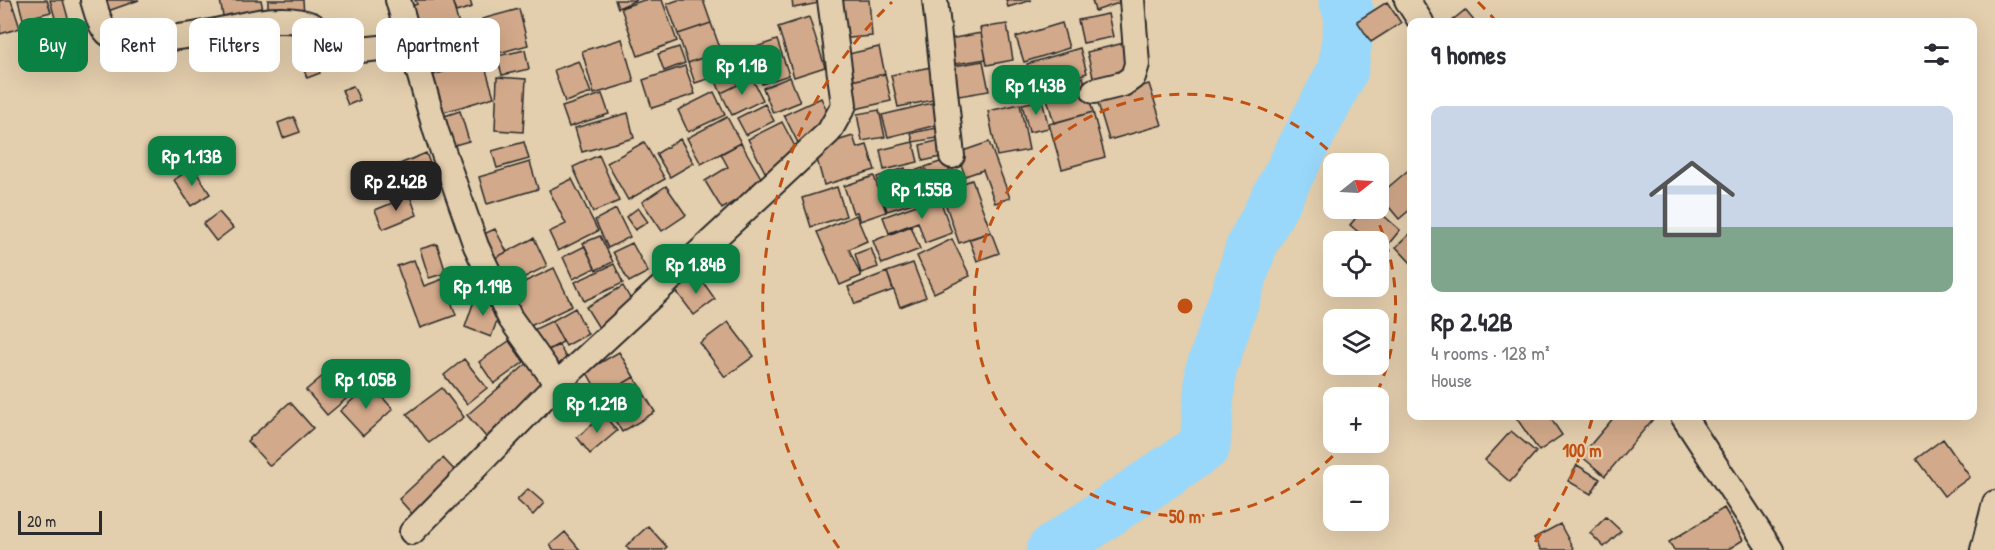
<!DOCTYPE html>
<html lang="en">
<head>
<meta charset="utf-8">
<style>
	body { margin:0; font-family:"Patrick Hand",sans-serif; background:#f2f2f3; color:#2b2b33; height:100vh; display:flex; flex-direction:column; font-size:22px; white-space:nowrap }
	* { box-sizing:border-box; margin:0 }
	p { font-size:20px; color:#7c7c81 }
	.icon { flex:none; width:33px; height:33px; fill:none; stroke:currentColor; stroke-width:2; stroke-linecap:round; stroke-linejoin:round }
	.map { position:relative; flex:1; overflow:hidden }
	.details { position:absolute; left:1407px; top:18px; width:570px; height:402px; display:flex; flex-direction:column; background:#fff; border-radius:12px; box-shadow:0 6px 24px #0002 }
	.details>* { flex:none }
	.top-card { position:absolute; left:18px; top:18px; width:570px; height:54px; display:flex; gap:12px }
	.needle { width:39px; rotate:72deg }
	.fabs { position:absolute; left:1323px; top:153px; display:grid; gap:12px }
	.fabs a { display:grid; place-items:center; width:66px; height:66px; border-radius:12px; background:#fff; box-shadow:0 6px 24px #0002; font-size:30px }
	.scale { position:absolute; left:18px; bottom:15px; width:84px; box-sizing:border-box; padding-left:6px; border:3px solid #2b2b2b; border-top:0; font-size:16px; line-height:21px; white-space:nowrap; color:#2b2b2b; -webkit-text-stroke:4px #e3cead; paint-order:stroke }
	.price { position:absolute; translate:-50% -51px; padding:0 14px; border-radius:12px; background:#0b8043; color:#fff; font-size:20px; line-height:39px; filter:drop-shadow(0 2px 3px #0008) }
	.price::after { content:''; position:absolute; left:50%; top:36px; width:18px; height:14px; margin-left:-9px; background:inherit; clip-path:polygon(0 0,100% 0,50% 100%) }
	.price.active { background:#222; color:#fff }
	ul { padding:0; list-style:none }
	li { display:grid; align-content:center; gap:12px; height:318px; padding:0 24px }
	li span { display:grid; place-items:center; height:186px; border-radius:12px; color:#555 }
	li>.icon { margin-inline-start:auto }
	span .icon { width:108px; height:108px; fill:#fffc; stroke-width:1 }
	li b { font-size:26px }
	h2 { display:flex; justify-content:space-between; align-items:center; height:72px; padding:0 24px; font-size:26px }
	.pill { padding:0 21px; border-radius:12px; background:#fff; box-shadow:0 6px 24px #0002; font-size:21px; line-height:54px }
	.pill.active { background:#0b8043; color:#fff }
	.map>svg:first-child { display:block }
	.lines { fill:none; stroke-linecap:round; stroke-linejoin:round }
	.river { stroke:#99d8fb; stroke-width:51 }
	.building { fill:#d2a98a; stroke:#2b2b2b; stroke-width:1.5 }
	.street-casing { stroke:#2b2b2b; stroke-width:28 }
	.street { stroke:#e3cead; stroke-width:24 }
	.ring { fill:none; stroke:#c25012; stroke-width:3; stroke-dasharray:10 8 }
	.centre { fill:#c25012; stroke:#e3cead; stroke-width:3 }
	.ring-label { font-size:18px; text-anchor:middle; font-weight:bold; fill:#c25012; stroke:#e3cead; stroke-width:4.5; stroke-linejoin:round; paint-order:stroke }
</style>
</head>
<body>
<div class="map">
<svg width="1995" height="550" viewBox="0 0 1995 550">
	<rect width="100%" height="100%" fill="#e3cead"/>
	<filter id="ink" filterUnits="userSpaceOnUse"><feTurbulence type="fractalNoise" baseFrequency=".0167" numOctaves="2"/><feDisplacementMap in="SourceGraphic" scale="12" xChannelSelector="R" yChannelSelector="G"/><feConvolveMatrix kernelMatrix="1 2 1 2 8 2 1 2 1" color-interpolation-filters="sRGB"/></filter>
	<g filter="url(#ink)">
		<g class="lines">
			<!-- river -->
			<path class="river" d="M 1052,550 L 1205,446 L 1211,370 L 1252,245 L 1343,70 L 1350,16 L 1344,0"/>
		</g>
		<!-- building -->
		<path class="building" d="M 0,0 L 11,0 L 20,28 L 0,34 Z
			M 18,0 L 47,0 L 51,12 L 23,19 Z
			M 50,0 L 63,0 L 73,36 L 61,40 Z
			M 104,0 L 139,0 L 108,11 Z
			M 220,0 L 261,0 L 264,15 L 224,22 Z
			M 268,0 L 303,0 L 304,15 L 268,16 Z
			M 415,0 L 452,0 L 459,25 L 413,39 L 403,9 L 417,4 Z
			M 452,0 L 470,0 L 472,7 L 456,12 Z
			M 615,0 L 637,0 L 618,8 Z
			M 644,0 L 662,0 L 677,41 L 638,56 L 621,8 Z
			M 678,0 L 703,0 L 711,23 L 678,34 L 667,4 Z
			M 792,0 L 818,0 L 819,3 L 793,8 Z
			M 835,0 L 869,0 L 872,36 L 838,39 Z
			M 1006,0 L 1032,0 L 1008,7 Z
			M 1092,0 L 1128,0 L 1095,11 Z
			M 1387,2 L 1401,23 L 1371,42 L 1357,21 Z
			M 519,9 L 528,45 L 491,55 L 482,19 Z
			M 1465,10 L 1475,22 L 1450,22 Z
			M 1108,14 L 1113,37 L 1083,43 L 1078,20 Z
			M 809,17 L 825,67 L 794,77 L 778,27 Z
			M 711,23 L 721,51 L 688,63 L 678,34 Z
			M 1062,23 L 1069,48 L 1024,62 L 1016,37 Z
			M 1007,24 L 1013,60 L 987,65 L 980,28 Z
			M 464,26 L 475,57 L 426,74 L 415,43 Z
			M 981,33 L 986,59 L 949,65 L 944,40 Z
			M 622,39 L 634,82 L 594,94 L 582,51 Z
			M 777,40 L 789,75 L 762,84 L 750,49 Z
			M 1124,43 L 1132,76 L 1095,85 L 1087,52 Z
			M 679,47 L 685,63 L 664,71 L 658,54 Z
			M 879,47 L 885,74 L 846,82 L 840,56 Z
			M 1080,48 L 1087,73 L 1034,90 L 1027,64 Z
			M 525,50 L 529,69 L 502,75 L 497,56 Z
			M 707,56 L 714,77 L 695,83 L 688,63 Z
			M 314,57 L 320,73 L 307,78 L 301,62 Z
			M 483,60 L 494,97 L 444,112 L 433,75 Z
			M 579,61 L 591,93 L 565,102 L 554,70 Z
			M 983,61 L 989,91 L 953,97 L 948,67 Z
			M 685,66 L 695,94 L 652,108 L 643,80 Z
			M 931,67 L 938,99 L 898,107 L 891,75 Z
			M 731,71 L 738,85 L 721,93 L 715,79 Z
			M 885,74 L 891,101 L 851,110 L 846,82 Z
			M 497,77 L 526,79 L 523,132 L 495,130 Z
			M 790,77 L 800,102 L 773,113 L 763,88 Z
			M 1083,77 L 1093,112 L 1054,123 L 1044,88 Z
			M 752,78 L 763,100 L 732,115 L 721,93 Z
			M 1149,84 L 1162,125 L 1109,140 L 1097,100 Z
			M 353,86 L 360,100 L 348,105 L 342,90 Z
			M 714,92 L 725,115 L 688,132 L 678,110 Z
			M 602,94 L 609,114 L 569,127 L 562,107 Z
			M 821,98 L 834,125 L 798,143 L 784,115 Z
			M 1042,100 L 1049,128 L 1029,132 L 1022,104 Z
			M 936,102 L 941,124 L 888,137 L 882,115 Z
			M 765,104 L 774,121 L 746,135 L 737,118 Z
			M 1020,104 L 1029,150 L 997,156 L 988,111 Z
			M 879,110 L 885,137 L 862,141 L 857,114 Z
			M 460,111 L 469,141 L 444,148 L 435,119 Z
			M 1093,112 L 1105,157 L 1062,169 L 1049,124 Z
			M 628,113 L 634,138 L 582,152 L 575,128 Z
			M 294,117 L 300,132 L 283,138 L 278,123 Z
			M 727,117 L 741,143 L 701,164 L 687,138 Z
			M 782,122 L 799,154 L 765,172 L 748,139 Z
			M 942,127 L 944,137 L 913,142 L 911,133 Z
			M 853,136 L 857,148 L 867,145 L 875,170 L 824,185 L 814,148 Z
			M 680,139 L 694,163 L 670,177 L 656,154 Z
			M 945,139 L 949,155 L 923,161 L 920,145 Z
			M 524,142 L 529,159 L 497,168 L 492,151 Z
			M 644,142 L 665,179 L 628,200 L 607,163 Z
			M 913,142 L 918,162 L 884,170 L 880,150 Z
			M 989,142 L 1010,198 L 995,203 L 983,170 L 965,176 L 957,153 Z
			M 741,143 L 764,183 L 722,209 L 705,181 L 728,167 L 721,154 Z
			M 426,153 L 437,182 L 394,199 L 383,171 Z
			M 599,155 L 619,201 L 593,212 L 573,167 Z
			M 946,160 L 953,183 L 932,190 L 925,167 Z
			M 530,162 L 538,189 L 487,204 L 479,177 Z
			M 193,167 L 210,194 L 191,206 L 174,180 Z
			M 1412,167 L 1412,208 L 1399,219 L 1379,195 Z
			M 905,168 L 911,188 L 883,197 L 877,177 Z
			M 923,168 L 928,187 L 917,191 L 911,172 Z
			M 874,176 L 886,212 L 860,221 L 857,212 L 853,213 L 844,186 Z
			M 572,179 L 598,231 L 558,251 L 549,232 L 566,224 L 549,190 Z
			M 972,180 L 991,232 L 959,243 L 941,191 Z
			M 666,186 L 686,215 L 662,231 L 642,202 Z
			M 837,187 L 846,216 L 811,227 L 802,198 Z
			M 911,188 L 916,202 L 887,211 L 883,197 Z
			M 410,196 L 417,215 L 383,229 L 375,210 Z
			M 939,197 L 952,233 L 925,243 L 918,222 L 889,233 L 883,217 Z
			M 638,208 L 648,222 L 635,230 L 626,217 Z
			M 1364,208 L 1375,208 L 1400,230 L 1382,252 L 1378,249 L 1378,242 L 1370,242 L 1350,225 Z
			M 616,209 L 630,237 L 608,248 L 595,220 Z
			M 219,212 L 233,228 L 216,241 L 203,224 Z
			M 856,215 L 867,241 L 849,249 L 861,276 L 840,285 L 817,232 Z
			M 911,226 L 920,249 L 882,264 L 873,241 Z
			M 495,229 L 507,252 L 489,261 L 477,237 Z
			M 991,232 L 999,253 L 977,261 L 969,239 Z
			M 1412,232 L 1412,264 L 1396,247 Z
			M 600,236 L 613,262 L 596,270 L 583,243 Z
			M 534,238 L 547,266 L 503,288 L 489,261 Z
			M 952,239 L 970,276 L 934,293 L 917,256 Z
			M 632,243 L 648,272 L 629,282 L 613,252 Z
			M 437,244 L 446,273 L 429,278 L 420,249 Z
			M 585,246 L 595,268 L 573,279 L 563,257 Z
			M 871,248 L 878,267 L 861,273 L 855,254 Z
			M 414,260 L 424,286 L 443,279 L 456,315 L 420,328 L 397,266 Z
			M 913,263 L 926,297 L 900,307 L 887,272 Z
			M 614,264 L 623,283 L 584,301 L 575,282 Z
			M 554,268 L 572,306 L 524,329 L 505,291 Z
			M 887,272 L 893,290 L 855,304 L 848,287 Z
			M 698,275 L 715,299 L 694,315 L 676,291 Z
			M 623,286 L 635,307 L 599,328 L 586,307 Z
			M 475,298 L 502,307 L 491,337 L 465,327 Z
			M 575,308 L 588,334 L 566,346 L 552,321 Z
			M 552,321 L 563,342 L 542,353 L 531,331 Z
			M 728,322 L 754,356 L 725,377 L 700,343 Z
			M 509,341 L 524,362 L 494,384 L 479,362 Z
			M 559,345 L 569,363 L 552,371 L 542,353 Z
			M 619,352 L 634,377 L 601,397 L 586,371 Z
			M 464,359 L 487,388 L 467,404 L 444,375 Z
			M 530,361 L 549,384 L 486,437 L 467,415 Z
			M 337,364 L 358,389 L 327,415 L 306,390 Z
			M 634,377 L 655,412 L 622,432 L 601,397 Z
			M 370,384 L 393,409 L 363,436 L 340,411 Z
			M 442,388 L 464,417 L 429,443 L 407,414 Z
			M 290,402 L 313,428 L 270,466 L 247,441 Z
			M 604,415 L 617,431 L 590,454 L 577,437 Z
			M 1515,416 L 1549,416 L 1562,435 L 1539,451 Z
			M 1615,416 L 1651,416 L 1654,418 L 1605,476 L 1581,456 Z
			M 1511,431 L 1536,452 L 1510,482 L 1485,460 Z
			M 1943,439 L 1970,477 L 1944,496 L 1916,459 Z
			M 443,458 L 458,474 L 414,516 L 399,499 Z
			M 1577,465 L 1600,479 L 1591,494 L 1568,481 Z
			M 528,489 L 544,503 L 533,515 L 517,500 Z
			M 1724,508 L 1743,540 L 1727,550 L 1674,550 L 1669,542 Z
			M 1606,517 L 1621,531 L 1604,547 L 1590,533 Z
			M 1560,524 L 1574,550 L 1541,550 L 1534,538 Z
			M 648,526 L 667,547 L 663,550 L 629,550 L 626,546 Z
			M 565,532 L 580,550 L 554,550 L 550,545 Z"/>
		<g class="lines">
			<defs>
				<path id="street" d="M 93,0 C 99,20 101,36 124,41 C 154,40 187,37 216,31 C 246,25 281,13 312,25 L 325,50 L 331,53 L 409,45
					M 398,0 L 436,131 L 476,246 L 510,318 L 557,384
					M 935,0 L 952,156
					M 1407,0 L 1421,22
					M 1094,91 L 1123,84 L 1133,77 L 1137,64 L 1132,0
					M 1683,416 L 1771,550
					M 412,532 L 557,384 L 829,132 L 844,105 L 830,0
					M 1983,550 L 1995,503"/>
			</defs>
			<!-- street casing -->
			<use href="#street" class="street-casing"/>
			<!-- street -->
			<use href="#street" class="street"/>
		</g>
	</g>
	<!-- distance rings -->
	<g class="ring">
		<path d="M1345 443A211 211 0 1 1 1341 163M1372 209A211 211 0 0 1 1375 397"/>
		<path d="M1592 419A422 422 0 0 1 1531 548M839 548A422 422 0 0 1 892 2M1478 2A422 422 0 0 1 1496 21"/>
	</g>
	<circle cx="1185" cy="306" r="9" class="centre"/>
	<g class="ring-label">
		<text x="1582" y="457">100 m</text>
		<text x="1185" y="523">50 m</text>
	</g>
</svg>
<div class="fabs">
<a><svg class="needle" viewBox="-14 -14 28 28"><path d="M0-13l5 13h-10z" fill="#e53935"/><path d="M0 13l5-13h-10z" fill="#7c7c81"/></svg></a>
<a><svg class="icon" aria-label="locate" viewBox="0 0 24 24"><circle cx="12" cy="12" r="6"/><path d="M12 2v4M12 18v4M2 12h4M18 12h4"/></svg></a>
<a><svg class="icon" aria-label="layers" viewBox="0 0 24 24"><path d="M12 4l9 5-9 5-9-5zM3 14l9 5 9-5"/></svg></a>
<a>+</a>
<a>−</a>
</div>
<div class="scale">20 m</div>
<b class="price" style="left:742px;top:96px">Rp 1.1B</b>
<b class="price" style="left:1036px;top:116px">Rp 1.43B</b>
<b class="price" style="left:192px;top:187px">Rp 1.13B</b>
<b class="price active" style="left:396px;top:212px">Rp 2.42B</b>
<b class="price" style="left:922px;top:220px">Rp 1.55B</b>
<b class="price" style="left:696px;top:295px">Rp 1.84B</b>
<b class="price" style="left:483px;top:317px">Rp 1.19B</b>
<b class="price" style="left:366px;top:410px">Rp 1.05B</b>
<b class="price" style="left:597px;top:434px">Rp 1.21B</b>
<div class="top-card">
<a class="pill active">Buy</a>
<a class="pill">Rent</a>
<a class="pill">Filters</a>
<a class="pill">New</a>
<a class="pill">Apartment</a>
</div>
<section class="details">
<h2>9 homes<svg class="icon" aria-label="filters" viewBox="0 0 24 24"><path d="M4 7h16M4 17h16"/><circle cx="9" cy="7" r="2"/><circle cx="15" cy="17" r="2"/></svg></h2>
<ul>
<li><span style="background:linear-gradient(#c9d6e8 65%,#7fa58c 0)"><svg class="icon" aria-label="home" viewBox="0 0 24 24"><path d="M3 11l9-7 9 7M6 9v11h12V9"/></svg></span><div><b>Rp 2.42B</b><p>4 rooms · 128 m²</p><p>House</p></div></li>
</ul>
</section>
</div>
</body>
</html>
